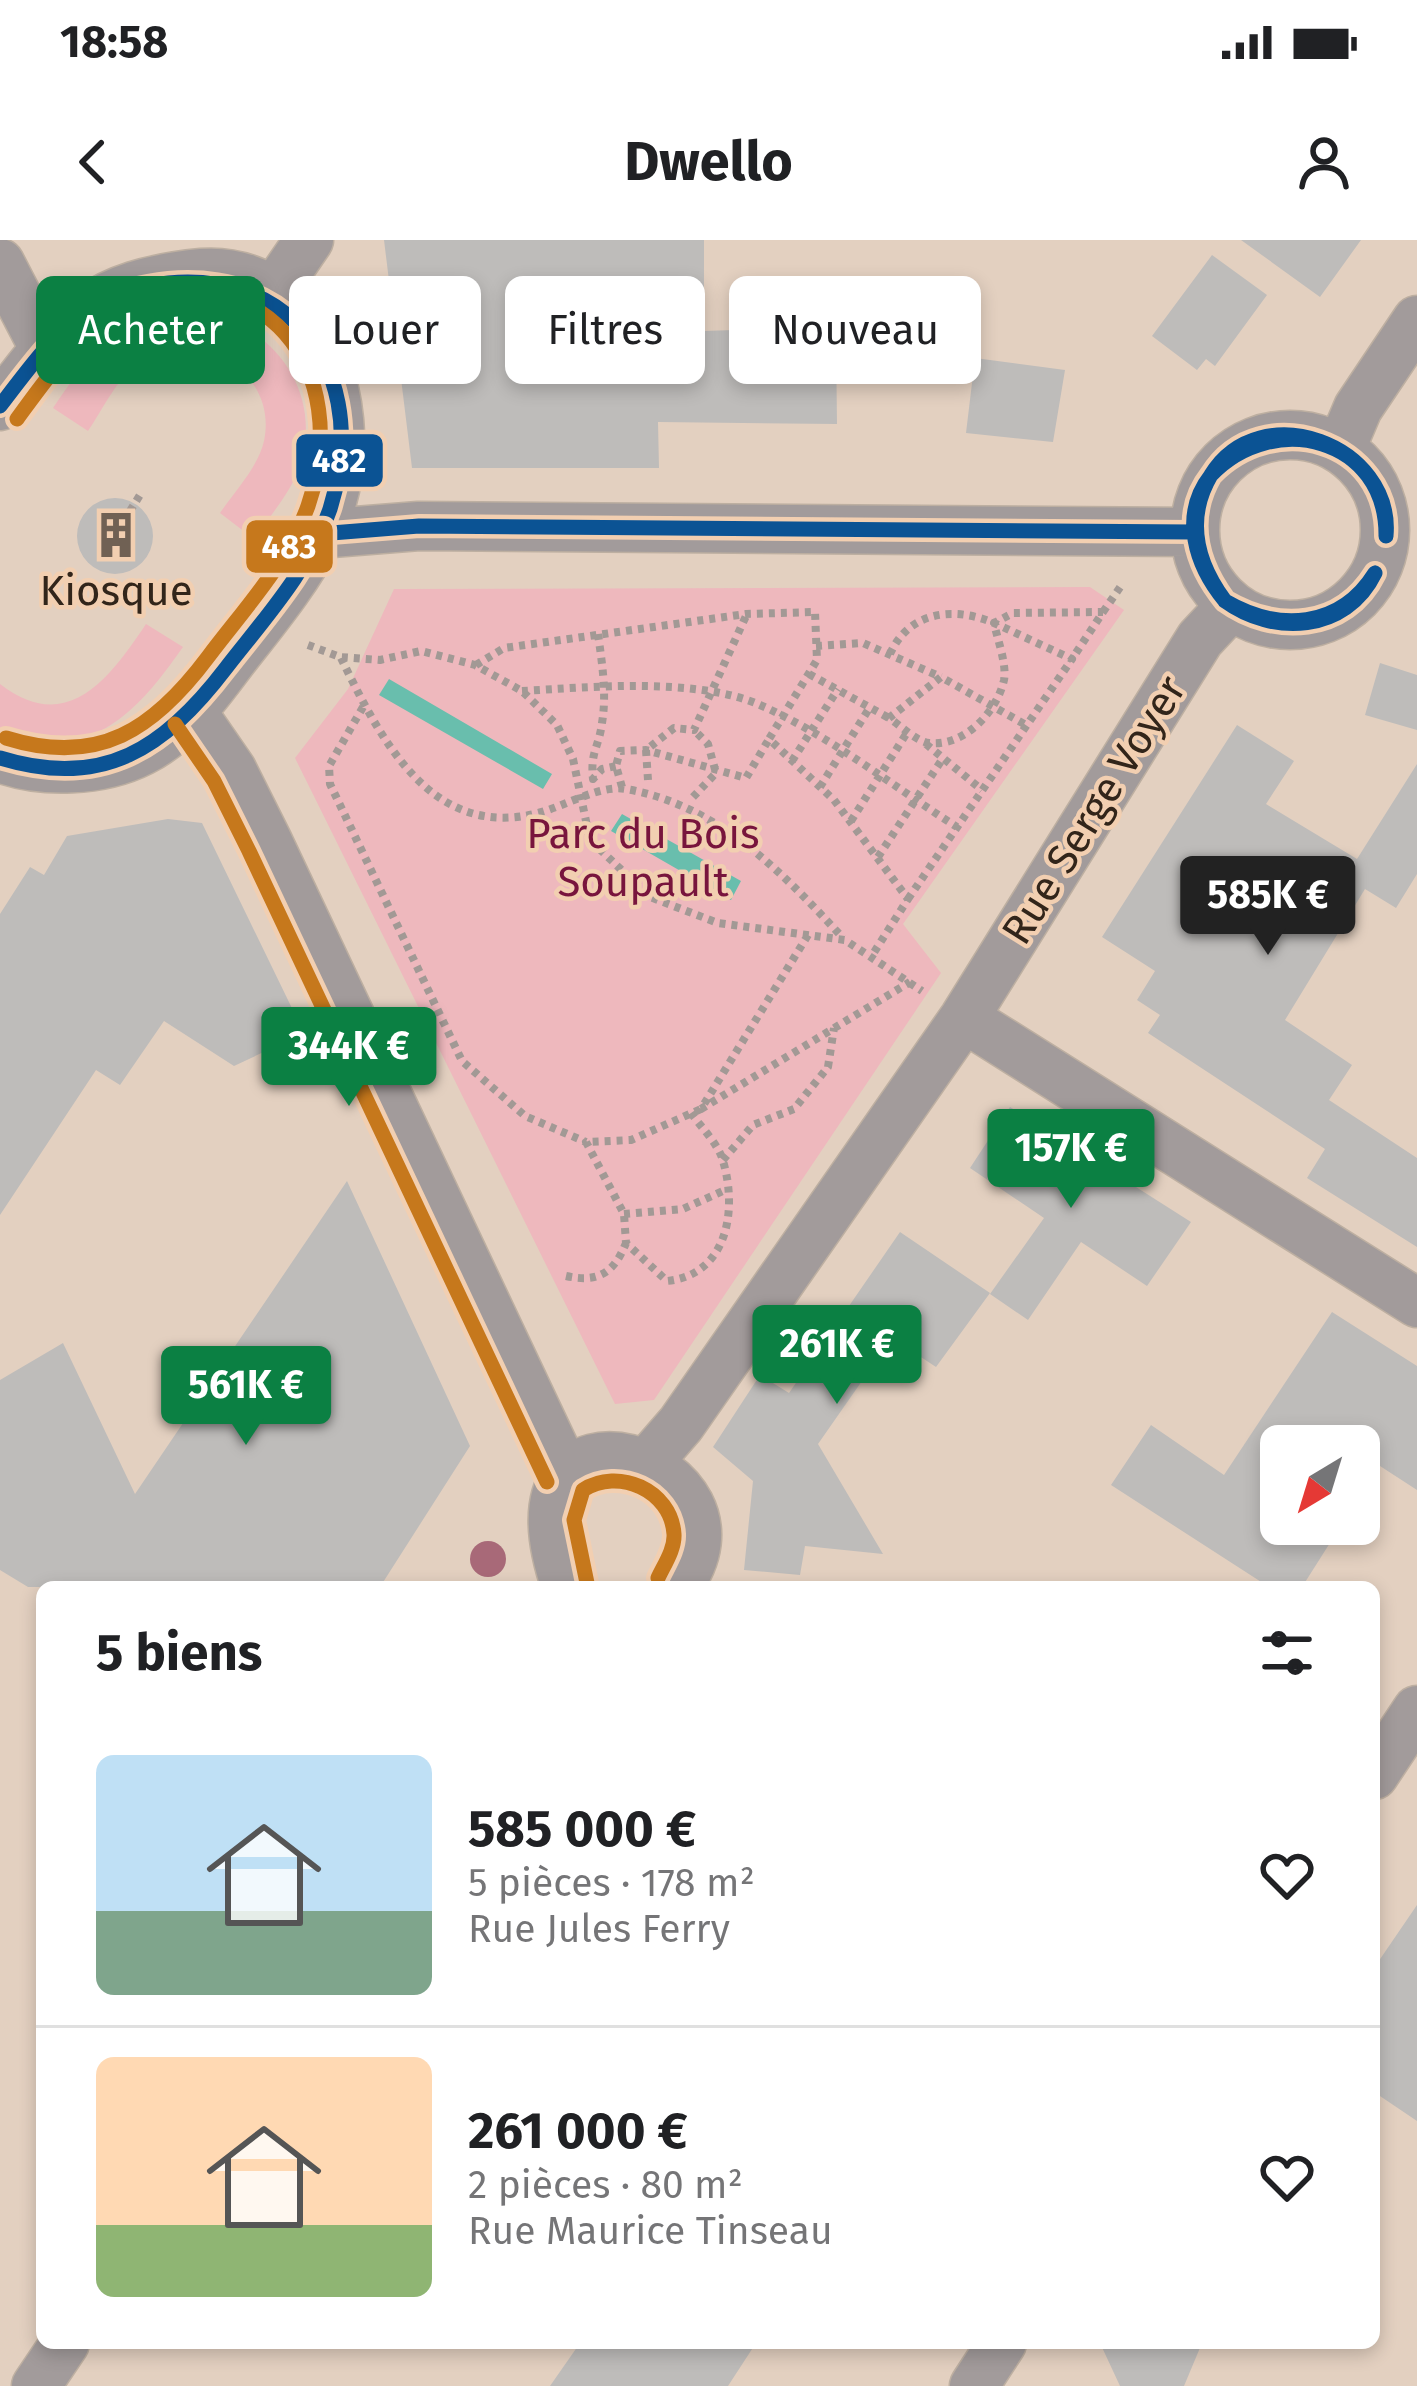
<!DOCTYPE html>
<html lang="fr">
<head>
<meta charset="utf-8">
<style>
	body { margin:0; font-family:"Fira Sans",sans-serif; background:#f6f6f6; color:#202124; height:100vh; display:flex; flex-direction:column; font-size:45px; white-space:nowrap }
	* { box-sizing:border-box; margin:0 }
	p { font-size:39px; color:#757577 }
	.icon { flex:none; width:66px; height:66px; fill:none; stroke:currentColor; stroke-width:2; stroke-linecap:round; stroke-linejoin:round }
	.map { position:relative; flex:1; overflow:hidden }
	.drawer { position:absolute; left:36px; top:1341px; width:1344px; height:768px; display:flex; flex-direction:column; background:#fff; border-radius:18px; box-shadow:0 6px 18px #0003 }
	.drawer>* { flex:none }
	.top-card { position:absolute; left:36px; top:36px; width:1347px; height:108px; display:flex; gap:24px }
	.needle { width:78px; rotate:218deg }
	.buttons { position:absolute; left:1260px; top:1185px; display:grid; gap:24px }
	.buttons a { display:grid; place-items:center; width:120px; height:120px; border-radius:18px; background:#fff; box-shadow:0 6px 18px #0003; font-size:60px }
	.price { position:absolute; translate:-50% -102px; padding:0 27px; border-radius:12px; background:#0b8043; color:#fff; font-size:39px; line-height:78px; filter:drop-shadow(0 3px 6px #0008) }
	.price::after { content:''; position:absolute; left:50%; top:72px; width:36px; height:27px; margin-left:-18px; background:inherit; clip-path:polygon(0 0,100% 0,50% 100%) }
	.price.on { background:#222; color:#fff }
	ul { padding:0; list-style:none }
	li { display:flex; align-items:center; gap:36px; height:300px; padding:0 60px }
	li+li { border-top:3px solid #e0e0e0 }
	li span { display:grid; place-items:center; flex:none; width:336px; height:240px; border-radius:18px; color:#555 }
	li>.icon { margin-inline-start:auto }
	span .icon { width:144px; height:144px; fill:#fffc; stroke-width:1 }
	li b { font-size:51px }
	h2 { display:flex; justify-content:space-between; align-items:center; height:144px; padding:0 60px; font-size:51px }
	.chip { padding:0 42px; border-radius:18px; background:#fff; box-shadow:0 6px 18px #0003; font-size:42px; line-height:108px }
	.chip.on { background:#0b8043; color:#fff }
	.status { display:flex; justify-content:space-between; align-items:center; height:84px; padding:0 60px; background:#fff; direction:ltr }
	.status svg { height:33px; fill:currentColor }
	header { display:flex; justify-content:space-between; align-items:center; height:156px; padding:0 60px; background:#fff; font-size:54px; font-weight:700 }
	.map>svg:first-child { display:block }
	.green { fill:#eeb8bd }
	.water { fill:#69bead }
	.building { fill:#bebcba }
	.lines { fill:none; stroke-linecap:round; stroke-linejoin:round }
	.street-casing { stroke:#bdafa1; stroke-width:51 }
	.path { stroke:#a29995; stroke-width:8; stroke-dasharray:6 6; stroke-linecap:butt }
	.street { stroke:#a29b9b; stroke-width:48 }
	.bus-1-casing { stroke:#f2cfb1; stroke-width:24 }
	.bus-2-casing { stroke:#f2cfb1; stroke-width:24 }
	.bus-1 { stroke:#0b5394; stroke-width:15 }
	.bus-2 { stroke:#c6781c; stroke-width:15 }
	.tree { fill:#a86978 }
	.labels { text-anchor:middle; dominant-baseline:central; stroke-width:9; stroke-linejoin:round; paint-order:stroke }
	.poi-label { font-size:42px; fill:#32251a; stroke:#f2cfb1 }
	.street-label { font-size:42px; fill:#32251a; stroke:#f2cfb1 }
	.park-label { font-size:42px; fill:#78153d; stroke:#f2cfb1 }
	.line-badge { stroke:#f2cfb1; stroke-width:4.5 }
	.badge-label { font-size:33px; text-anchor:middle; font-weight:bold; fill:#fff }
</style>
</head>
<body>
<div class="status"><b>18:58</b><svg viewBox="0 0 49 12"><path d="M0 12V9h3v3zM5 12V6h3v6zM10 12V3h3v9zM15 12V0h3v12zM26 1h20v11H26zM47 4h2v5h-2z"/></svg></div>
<header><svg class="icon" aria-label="back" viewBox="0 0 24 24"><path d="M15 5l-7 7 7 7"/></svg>Dwello<svg class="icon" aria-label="person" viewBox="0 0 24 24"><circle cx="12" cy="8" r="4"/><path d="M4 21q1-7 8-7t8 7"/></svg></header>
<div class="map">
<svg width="1417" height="2146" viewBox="0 0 1417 2146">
	<rect width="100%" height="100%" fill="#e3d0c0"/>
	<!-- green -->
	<path class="green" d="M 179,68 C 256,72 323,136 302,219 C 295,248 271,274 254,299 L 220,273 C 235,251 258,227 264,201 C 279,130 195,84 139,123 C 117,138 103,169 88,191 L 53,168 C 87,118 115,77 179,68 Z
		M 1090,347 L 1124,370 L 903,684 L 941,733 L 654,1160 L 615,1164 L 295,518 L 348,449 L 394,349 Z
		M 146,384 L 183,407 C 136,474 89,526 0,490 L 0,444 C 68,497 111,436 146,384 Z"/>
	<!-- water -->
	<path class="water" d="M 389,439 L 552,534 L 543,549 L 379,455 Z
		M 622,574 L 741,641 L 731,660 L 611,591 Z"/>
	<!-- building -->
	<path class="building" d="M 384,0 L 704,0 L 704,91 L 763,89 L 763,104 L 836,99 L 837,184 L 658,182 L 659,228 L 412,228 Z
		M 1241,0 L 1361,0 L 1320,57 Z
		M 1212,15 L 1267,55 L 1215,126 L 1206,119 L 1197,130 L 1152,96 Z
		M 975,118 L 1065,130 L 1053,202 L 966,193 Z
		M77 296a38 38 0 1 1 76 0a38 38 0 1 1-76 0Z
		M 1380,423 L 1417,435 L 1417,490 L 1365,475 Z
		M 1237,485 L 1294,521 L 1266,564 L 1357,619 L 1417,524 L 1417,634 L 1396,668 L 1365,649 L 1285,780 L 1352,825 L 1329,860 L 1417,918 L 1417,1007 L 1307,938 L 1325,909 L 1148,793 L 1160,775 L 1137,760 L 1155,731 L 1102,697 Z
		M 168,579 L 202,583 L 304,793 L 234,826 L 164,781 L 120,845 L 96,830 L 0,975 L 0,674 L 30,627 L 44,635 L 67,596 Z
		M 1010,867 L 1191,982 L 1147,1046 L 1081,1002 L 1028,1080 L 990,1054 L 1044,978 L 970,928 Z
		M 347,941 L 470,1206 L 380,1347 L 28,1347 L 0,1330 L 0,1140 L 63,1103 L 135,1254 Z
		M 900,992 L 990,1053 L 936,1127 L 892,1098 L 818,1204 L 883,1314 L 805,1306 L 800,1335 L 744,1330 L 753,1241 L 713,1207 L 760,1135 L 789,1153 Z
		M 1332,1072 L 1417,1126 L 1417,1250 L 1380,1226 L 1359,1258 L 1359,1206 L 1281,1206 L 1281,1284 L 1342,1284 L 1302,1347 L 1269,1347 L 1111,1245 L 1151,1185 L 1224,1235 Z
		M 1417,1665 L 1417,1881 L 1374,1852 L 1374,1728 Z
		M 580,2103 L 756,2103 L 728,2146 L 550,2146 Z
		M 1100,2103 L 1202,2103 L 1184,2146 L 1120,2146 Z"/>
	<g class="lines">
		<defs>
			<path id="street" d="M 0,23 L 44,108
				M 276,48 L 309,0
				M 0,166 C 65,81 90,44 202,33 C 239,30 275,46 297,73 C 346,134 353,224 319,296 C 298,338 265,378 236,415 C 209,450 182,491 142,511 C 101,532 42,534 0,518
				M1195 290a95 95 0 1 1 190 0a95 95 0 1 1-190 0Z
				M 1341,208 L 1358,168 L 1417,80
				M 319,294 L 419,286 L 1193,292
				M 192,472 L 232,530 L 268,602 L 566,1233
				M 964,778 L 1417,1063
				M 648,1222 L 681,1184 L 964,778 L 1200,399 L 1230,367
				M 566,1347 C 490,1128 773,1224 677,1347
				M 1374,1535 L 1417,1470
				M 36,2146 L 65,2103
				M 974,2146 L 1002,2103"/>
		</defs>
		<!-- street casing -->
		<use href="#street" class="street-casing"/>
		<!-- path -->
		<path class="path" d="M 130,271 L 140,255
			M 1103,372 L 1123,343
			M 598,394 C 602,423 607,453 602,483 C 599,507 590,512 593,539 L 602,529 L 616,526
			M 308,405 L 340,417 L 380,420 L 421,411 L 475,425 L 522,451 L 557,485 L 573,519 L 590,600 L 650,657 L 718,683 L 845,700 L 922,751
			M 816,406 L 863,403 L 941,437
			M 890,414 C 909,371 954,366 994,383 L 1013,373 L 1103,372 L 1072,419
			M 341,418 C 380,498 431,601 538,573 C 563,567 601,544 626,549 C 718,565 783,633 843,698
			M 476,425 L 504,408 L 746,374 L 815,372 L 817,420 L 769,499 L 834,560 L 908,659 L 871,717
			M 809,434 L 889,478
			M 522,451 C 591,447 696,437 760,465 C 829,495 894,547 957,587
			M 363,467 L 329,526 L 330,544 L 462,821 L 525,876 L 586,902
			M 926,504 L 982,550
			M 792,521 L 838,449
			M 648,540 L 646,510 L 674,488 L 694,490 L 746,376
			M 622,547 L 616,526 L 620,511 L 646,510 L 746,538 L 769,499
			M 820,547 L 870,467
			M 693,557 L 716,533 L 708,504 L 694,490
			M 851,581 L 908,491
			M 878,617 L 943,518
			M 908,659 L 1072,419 L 994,383 C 997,398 1007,424 1004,440 C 997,472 964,507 929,503 C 916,501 901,486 889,478 L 941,437 L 1026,485
			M 808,695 L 701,869 L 910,742
			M 691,873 C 701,887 719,905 723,921 C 738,971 727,1035 667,1041 L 626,1003 L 624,974 L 586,902 L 631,900 L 701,869
			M 723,920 L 753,885 L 794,869 L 828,827 L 834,788
			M 624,974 L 683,969 L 725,950
			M 566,1036 C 598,1043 614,1033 626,1003"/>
		<!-- street -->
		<use href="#street" class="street"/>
		<defs>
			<path id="bus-1" d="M 0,166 C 31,126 62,80 108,57 C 268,0 378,115 330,269 C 310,329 264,379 226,428 C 165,508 103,550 0,518
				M 1211,235 C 1185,279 1197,323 1225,361
				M 1211,235 C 1179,276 1196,326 1225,361
				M 1211,235 C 1260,155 1394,205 1386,296
				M 1211,235 C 1274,169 1387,198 1386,296
				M 319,294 L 419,286 L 1193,292
				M 1225,361 C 1278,392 1340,389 1375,333
				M 1225,361 C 1273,396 1346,393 1375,333"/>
			<path id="bus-2" d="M 175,484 L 214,541 L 249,611 L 547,1242
				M 6,498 C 99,527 154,489 208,417 C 244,369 288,323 308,266 C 355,131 263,4 118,75 C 74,97 45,141 17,179
				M 587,1343 L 574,1280 L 583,1250 C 618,1227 671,1250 674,1294 C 675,1309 664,1325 658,1338"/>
		</defs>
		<!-- bus-1 casing -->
		<use href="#bus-1" class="bus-1-casing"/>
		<!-- bus-2 casing -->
		<use href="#bus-2" class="bus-2-casing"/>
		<!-- bus-1 -->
		<use href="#bus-1" class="bus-1"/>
		<!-- bus-2 -->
		<use href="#bus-2" class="bus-2"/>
	</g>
	<!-- trees -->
	<circle class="tree" cx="488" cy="1319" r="18"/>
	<!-- icons -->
	<defs>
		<symbol id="building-bare" viewBox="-9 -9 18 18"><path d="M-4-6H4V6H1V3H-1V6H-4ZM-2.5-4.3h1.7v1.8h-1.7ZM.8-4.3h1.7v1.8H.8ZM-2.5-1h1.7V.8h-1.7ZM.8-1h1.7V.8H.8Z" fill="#706154" stroke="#f2cfb1" stroke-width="2.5" paint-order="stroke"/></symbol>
	</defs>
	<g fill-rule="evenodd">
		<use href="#building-bare" x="83" y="262" width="66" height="66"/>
	</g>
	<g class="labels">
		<!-- poi labels -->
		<g class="poi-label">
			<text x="116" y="351">Kiosque</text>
		</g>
		<!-- street labels -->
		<g class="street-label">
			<text transform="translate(1094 570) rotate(-58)">Rue Serge Voyer</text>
		</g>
		<!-- park labels -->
		<g class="park-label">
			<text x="643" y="594">Parc du Bois<tspan x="643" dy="48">Soupault</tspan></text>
		</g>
	</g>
	<g class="line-badge">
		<rect x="294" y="192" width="91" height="57" rx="12" fill="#0b5394"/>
		<rect x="244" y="278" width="91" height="57" rx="12" fill="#c6781c"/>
	</g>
	<g class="badge-label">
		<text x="339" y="232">482</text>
		<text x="289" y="318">483</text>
	</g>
</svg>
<div class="buttons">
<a><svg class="needle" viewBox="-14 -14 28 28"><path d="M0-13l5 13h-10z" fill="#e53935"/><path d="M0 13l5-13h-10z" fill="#757577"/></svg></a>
</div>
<b class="price on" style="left:1268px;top:718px">585K €</b>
<b class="price" style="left:349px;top:869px">344K €</b>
<b class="price" style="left:1071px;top:971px">157K €</b>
<b class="price" style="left:837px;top:1167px">261K €</b>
<b class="price" style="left:246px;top:1208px">561K €</b>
<div class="top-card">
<a class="chip on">Acheter</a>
<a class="chip">Louer</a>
<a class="chip">Filtres</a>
<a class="chip">Nouveau</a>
</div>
<section class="drawer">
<h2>5 biens<svg class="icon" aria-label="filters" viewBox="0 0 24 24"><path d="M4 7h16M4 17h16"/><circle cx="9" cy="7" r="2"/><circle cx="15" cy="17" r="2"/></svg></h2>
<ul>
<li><span style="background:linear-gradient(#bfe0f5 65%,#7fa58c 0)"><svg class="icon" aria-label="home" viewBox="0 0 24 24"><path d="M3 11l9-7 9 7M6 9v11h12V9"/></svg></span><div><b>585 000 €</b><p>5 pièces · 178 m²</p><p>Rue Jules Ferry</p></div><svg class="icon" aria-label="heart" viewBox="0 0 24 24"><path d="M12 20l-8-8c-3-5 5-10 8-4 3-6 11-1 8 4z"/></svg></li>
<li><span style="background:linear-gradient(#ffd9b3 70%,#8fb573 0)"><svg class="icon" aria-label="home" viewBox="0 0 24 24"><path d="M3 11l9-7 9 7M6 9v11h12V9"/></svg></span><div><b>261 000 €</b><p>2 pièces · 80 m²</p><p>Rue Maurice Tinseau</p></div><svg class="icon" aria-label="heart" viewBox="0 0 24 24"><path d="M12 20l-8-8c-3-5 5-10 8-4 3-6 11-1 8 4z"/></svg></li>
</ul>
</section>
</div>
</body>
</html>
